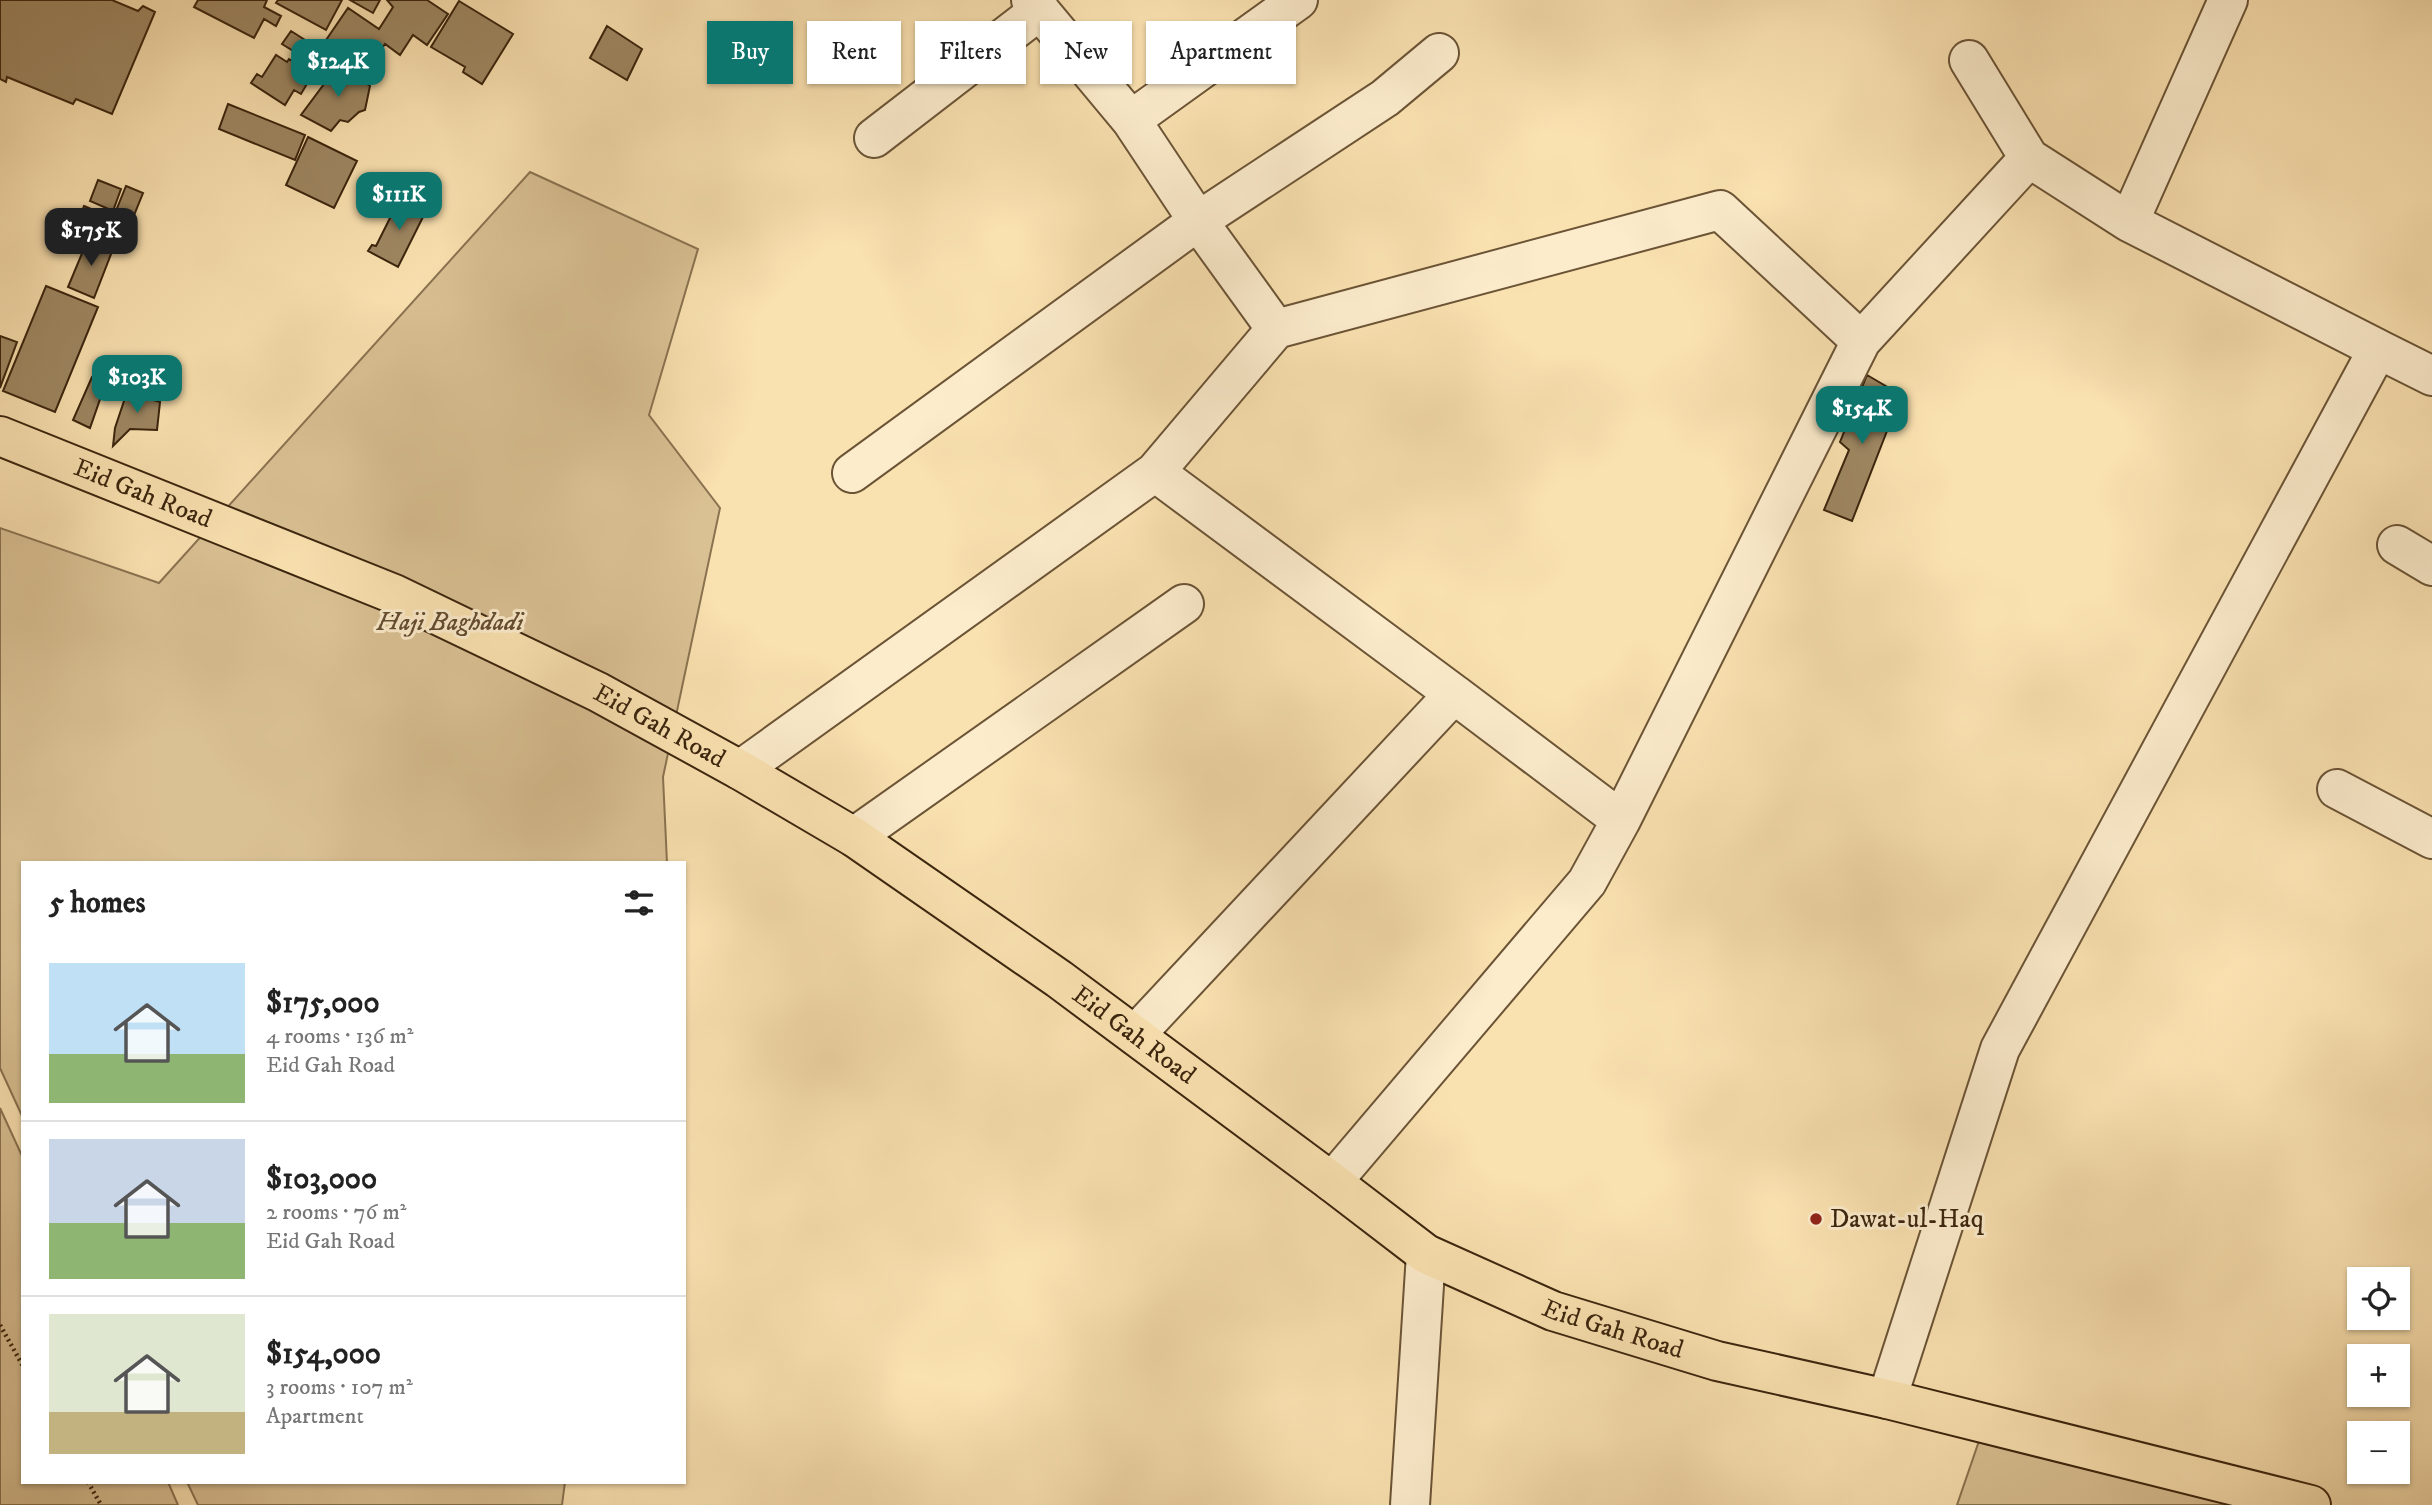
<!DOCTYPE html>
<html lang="en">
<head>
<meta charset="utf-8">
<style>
	body { margin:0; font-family:"IM FELL DW Pica",serif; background:#f2f2f2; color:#222; height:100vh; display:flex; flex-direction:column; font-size:26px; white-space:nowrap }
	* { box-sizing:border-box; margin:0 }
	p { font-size:23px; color:#767676 }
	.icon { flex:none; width:38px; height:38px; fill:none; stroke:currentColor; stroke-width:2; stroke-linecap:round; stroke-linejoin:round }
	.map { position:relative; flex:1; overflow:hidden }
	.drawer { position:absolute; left:21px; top:861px; width:665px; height:623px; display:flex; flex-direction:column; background:#fff; border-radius:0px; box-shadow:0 2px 5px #0004 }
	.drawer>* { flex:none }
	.hud { position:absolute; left:707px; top:21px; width:665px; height:63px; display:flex; gap:14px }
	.tools { position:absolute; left:2347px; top:1267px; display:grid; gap:14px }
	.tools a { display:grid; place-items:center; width:63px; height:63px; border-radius:0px; background:#fff; box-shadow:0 2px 5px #0004; font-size:35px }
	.price { position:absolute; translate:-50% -60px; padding:0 16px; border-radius:14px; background:#0f766e; color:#fff; font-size:23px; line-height:46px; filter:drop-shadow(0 2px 4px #0008) }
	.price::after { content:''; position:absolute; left:50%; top:42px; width:21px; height:16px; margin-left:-10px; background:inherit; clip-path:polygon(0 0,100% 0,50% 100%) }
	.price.current { background:#222; color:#fff }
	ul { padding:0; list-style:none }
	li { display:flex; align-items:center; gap:21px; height:175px; padding:0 28px }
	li+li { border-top:2px solid #e0e0e0 }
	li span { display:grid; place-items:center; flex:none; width:196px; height:140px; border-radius:0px; color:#555 }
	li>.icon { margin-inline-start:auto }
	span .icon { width:84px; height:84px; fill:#fffc; stroke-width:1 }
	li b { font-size:30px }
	h2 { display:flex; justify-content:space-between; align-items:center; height:84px; padding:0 28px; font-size:30px }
	.pill { padding:0 24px; border-radius:0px; background:#fff; box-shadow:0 2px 5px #0004; font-size:24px; line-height:63px }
	.pill.current { background:#0f766e; color:#fff }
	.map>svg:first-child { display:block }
	.green { fill:#dac194; stroke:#8a7351; stroke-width:2 }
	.building { fill:#9e8762; stroke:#3b250e; stroke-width:2 }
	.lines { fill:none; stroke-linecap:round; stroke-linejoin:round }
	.minor-casing { stroke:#6b5436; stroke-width:42 }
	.major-casing { stroke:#3b250e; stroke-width:42 }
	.path { stroke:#3b250e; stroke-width:4.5; stroke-dasharray:2 3.5; stroke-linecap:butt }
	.minor { stroke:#fceccc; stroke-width:38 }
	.major { stroke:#fae1b0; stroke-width:38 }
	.poi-dot { fill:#8f2418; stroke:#fceccc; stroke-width:2.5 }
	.labels { text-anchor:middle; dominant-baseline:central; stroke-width:6; stroke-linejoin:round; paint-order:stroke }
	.street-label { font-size:26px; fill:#3b250e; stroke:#fceccc }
	.park-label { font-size:26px; font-style:italic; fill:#634c30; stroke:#fceccc }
	.poi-label { font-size:26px; fill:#3b250e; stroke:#fceccc; text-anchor:start }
</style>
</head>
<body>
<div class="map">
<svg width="2432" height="1505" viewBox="0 0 2432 1505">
	<rect width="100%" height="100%" fill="#fae1b0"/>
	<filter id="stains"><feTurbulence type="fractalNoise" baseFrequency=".00286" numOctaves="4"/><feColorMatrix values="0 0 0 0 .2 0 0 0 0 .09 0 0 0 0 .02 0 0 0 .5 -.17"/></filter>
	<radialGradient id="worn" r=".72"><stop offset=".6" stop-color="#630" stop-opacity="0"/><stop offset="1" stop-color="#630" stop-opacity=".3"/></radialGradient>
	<!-- green -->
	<path class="green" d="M 530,172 L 698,249 L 649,415 L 720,508 L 663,777 L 667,863 L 23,863 L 23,1118 L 0,1068 L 0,528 L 159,583 Z
		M 0,1108 L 23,1158 L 23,1482 L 168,1482 L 178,1505 L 0,1505 Z
		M 1979,1441 L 2273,1505 L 1957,1505 Z
		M 187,1482 L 565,1482 L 562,1505 L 198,1505 Z"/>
	<!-- building -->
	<path class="building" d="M 0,0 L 112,0 L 138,11 L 143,6 L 155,12 L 112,114 L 76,99 L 73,104 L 7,77 L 6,82 L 0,79 Z
		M 198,0 L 267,0 L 264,7 L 281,16 L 276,26 L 264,19 L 254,38 L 194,7 Z
		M 278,0 L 342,0 L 326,30 L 276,3 Z
		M 350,0 L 380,0 L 373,13 Z
		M 387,0 L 427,0 L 448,14 L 427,45 L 413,35 L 400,55 L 385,44 L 366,72 L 324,43 L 348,8 L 379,29 L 393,7 Z
		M 459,1 L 513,34 L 482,84 L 463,72 L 465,67 L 431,47 Z
		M 607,26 L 642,49 L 627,80 L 590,58 Z
		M 291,31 L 335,59 L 323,77 L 307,67 L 314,72 L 301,94 L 294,90 L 285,105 L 251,83 L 257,74 L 262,77 L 276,55 L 287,62 L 289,59 L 301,66 L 306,59 L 282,44 Z
		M 339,64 L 370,86 L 365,110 L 359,112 L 348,122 L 340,120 L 331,131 L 301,115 Z
		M 228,104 L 305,135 L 295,160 L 219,129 Z
		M 308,137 L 357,161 L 334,208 L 286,185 Z
		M 98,180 L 121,189 L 113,211 L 90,201 Z
		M 126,186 L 143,193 L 124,240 L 107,233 Z
		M 401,196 L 427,209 L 398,267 L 368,251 L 372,245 L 376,246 Z
		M 84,206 L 110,217 L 99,241 L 74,231 Z
		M 88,239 L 113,249 L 94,298 L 68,287 Z
		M 46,286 L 98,307 L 55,412 L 3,391 Z
		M 0,336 L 17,342 L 0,388 Z
		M 1867,375 L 1901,395 L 1852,521 L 1824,510 L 1849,450 L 1840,442 Z
		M 92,377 L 106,382 L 90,428 L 73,420 Z
		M 127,392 L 160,402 L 157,430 L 130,429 L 113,446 L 115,428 Z"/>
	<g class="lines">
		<defs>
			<path id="minor" d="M 1031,0 L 1131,120 L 1198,221 L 1276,329 L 1720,210 L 1861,341 L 2029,158
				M 1969,60 L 2029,158 L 2129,222 L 2228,0
				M 1131,120 L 1298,0
				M 874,138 L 1040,10
				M 2378,349 L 2432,376
				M 1155,472 L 1454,694
				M 852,473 L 1198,221 L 1385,98 L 1439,53
				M 2397,545 L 2432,566
				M 740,770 L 1155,472 L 1276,329
				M 2337,789 L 2432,839
				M 854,837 L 1184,604
				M 1135,1035 L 1454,694 L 1621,820 L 1861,341
				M 1332,1182 L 1587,882 L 1621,820
				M 1887,1399 L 2000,1049 L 2378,349 L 2129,222
				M 1410,1505 L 1426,1254"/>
			<g id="major">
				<path id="s1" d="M 0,436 L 394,594 L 598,692 L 740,770 L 854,837 L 1059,979 L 1332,1182 L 1426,1254 L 1553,1311 L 1717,1361 L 1887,1399 L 2311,1505"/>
			</g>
		</defs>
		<!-- minor casing -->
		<use href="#minor" class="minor-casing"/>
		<!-- major casing -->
		<use href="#major" class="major-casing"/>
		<!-- path -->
		<path class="path" d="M 0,1325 L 23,1366
			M 88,1482 L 101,1505"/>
		<!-- minor -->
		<use href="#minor" class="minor"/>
		<!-- major -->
		<use href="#major" class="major"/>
	</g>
	<!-- markers -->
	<circle class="poi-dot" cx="1816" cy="1219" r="7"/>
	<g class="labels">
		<!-- street labels -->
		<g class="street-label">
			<text stroke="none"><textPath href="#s1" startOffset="154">Eid Gah Road</textPath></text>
			<text stroke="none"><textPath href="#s1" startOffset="721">Eid Gah Road</textPath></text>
			<text stroke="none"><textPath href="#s1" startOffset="1288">Eid Gah Road</textPath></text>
			<text stroke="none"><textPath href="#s1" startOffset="1855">Eid Gah Road</textPath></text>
		</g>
		<!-- park labels -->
		<g class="park-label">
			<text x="450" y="622">Haji Baghdadi</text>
		</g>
		<!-- poi labels -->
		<g class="poi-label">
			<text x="1830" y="1219">Dawat-ul-Haq</text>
		</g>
	</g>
	<rect width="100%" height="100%" filter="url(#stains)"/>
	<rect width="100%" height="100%" fill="url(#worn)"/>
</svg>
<div class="tools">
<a><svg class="icon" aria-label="locate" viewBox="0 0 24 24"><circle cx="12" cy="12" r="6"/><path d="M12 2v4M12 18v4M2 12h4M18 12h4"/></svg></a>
<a>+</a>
<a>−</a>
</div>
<b class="price" style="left:338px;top:99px">$124K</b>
<b class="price" style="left:399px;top:232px">$111K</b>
<b class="price current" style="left:91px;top:268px">$175K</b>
<b class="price" style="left:137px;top:415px">$103K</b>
<b class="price" style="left:1862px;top:446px">$154K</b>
<div class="hud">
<a class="pill current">Buy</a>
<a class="pill">Rent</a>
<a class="pill">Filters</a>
<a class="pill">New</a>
<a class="pill">Apartment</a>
</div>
<section class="drawer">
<h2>5 homes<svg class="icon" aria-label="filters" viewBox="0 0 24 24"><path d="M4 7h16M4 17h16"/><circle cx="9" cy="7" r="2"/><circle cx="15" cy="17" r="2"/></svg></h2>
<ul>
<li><span style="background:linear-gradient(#bfe0f5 65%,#8fb573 0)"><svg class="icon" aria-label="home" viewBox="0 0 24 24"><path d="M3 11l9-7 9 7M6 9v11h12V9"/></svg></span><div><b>$175,000</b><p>4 rooms · 136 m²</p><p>Eid Gah Road</p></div></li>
<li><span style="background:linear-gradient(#c9d6e8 60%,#8fb573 0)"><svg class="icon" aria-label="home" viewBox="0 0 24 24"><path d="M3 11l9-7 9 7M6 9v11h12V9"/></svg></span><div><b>$103,000</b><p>2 rooms · 76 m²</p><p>Eid Gah Road</p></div></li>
<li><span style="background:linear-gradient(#dfe7d0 70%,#c2b280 0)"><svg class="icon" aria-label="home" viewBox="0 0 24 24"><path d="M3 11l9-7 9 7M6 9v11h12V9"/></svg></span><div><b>$154,000</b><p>3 rooms · 107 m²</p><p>Apartment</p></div></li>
</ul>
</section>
</div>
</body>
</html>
